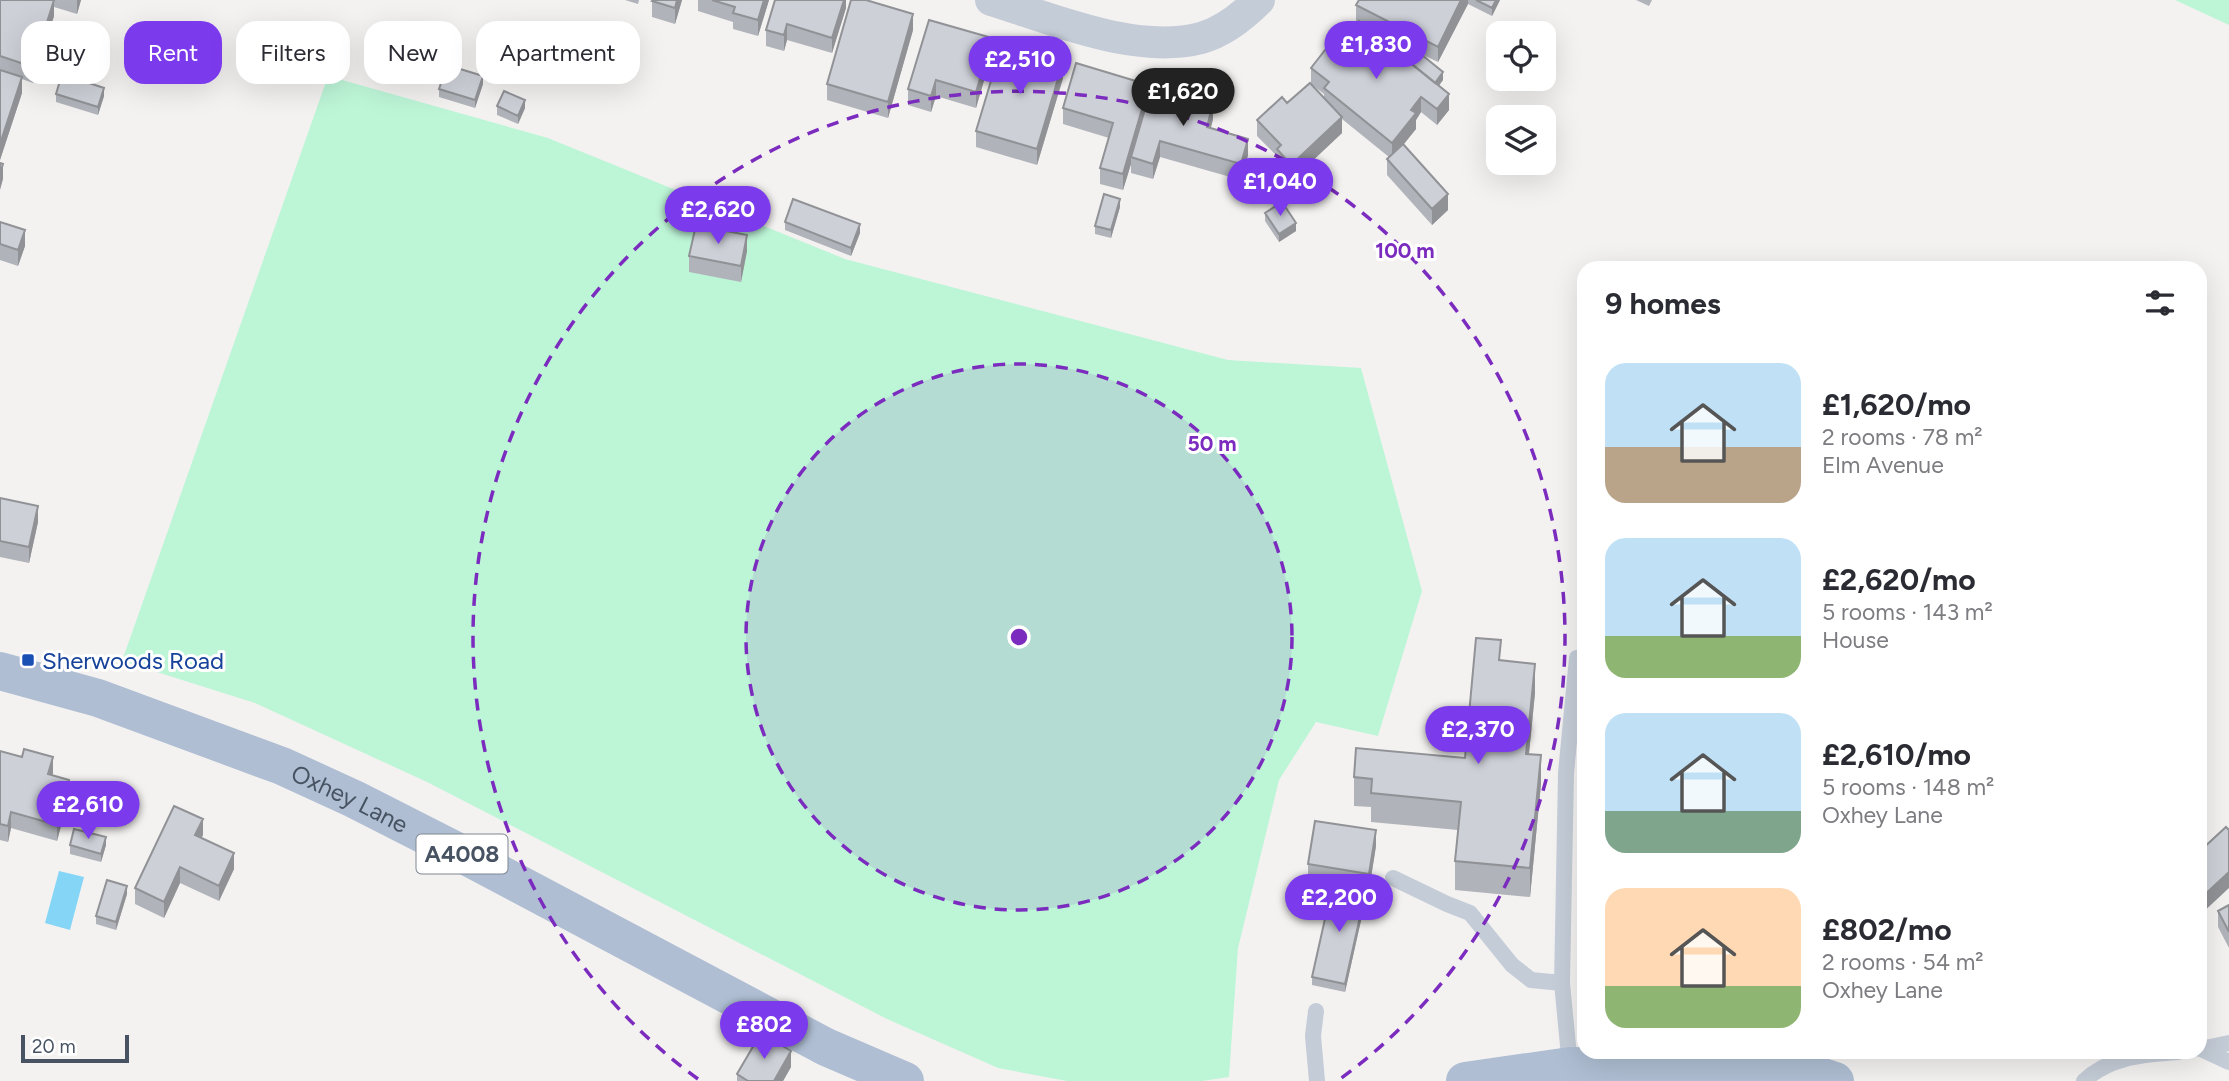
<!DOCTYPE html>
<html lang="en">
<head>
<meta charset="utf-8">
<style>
	body { margin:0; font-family:Figtree,sans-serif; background:#f2f2f3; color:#2b2b33; height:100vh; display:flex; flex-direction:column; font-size:26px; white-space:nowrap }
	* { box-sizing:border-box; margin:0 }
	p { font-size:23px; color:#7c7c81 }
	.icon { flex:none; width:38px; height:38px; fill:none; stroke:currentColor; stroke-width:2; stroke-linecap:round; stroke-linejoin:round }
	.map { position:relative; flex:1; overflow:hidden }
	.side { position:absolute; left:1577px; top:261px; width:630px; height:798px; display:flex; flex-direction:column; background:#fff; border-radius:21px; box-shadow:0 7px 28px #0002 }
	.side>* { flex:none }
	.hud { position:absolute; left:21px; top:21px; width:665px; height:63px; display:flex; gap:14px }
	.tools { position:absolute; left:1486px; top:21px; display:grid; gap:14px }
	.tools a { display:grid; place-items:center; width:70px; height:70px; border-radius:14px; background:#fff; box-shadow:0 7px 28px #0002; font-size:35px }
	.scale { position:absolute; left:21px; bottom:18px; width:108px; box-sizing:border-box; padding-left:7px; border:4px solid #475362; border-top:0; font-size:19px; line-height:24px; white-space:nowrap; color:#475362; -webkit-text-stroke:5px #fff; paint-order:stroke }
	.price { position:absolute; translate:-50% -60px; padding:0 16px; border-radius:24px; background:#7c3aed; color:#fff; font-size:23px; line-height:46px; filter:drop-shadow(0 2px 4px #0008) }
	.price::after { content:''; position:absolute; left:50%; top:42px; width:21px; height:16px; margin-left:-10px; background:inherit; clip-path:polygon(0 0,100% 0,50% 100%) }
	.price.on { background:#222; color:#fff }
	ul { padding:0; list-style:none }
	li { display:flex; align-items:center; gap:21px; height:175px; padding:0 28px }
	li span { display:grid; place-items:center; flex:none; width:196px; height:140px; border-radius:21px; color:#555 }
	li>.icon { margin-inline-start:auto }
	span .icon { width:84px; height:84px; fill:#fffc; stroke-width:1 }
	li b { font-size:30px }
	h2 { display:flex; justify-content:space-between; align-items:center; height:84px; padding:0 28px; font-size:30px }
	.tag { padding:0 24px; border-radius:21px; background:#fff; box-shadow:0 7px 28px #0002; font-size:24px; line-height:63px }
	.tag.on { background:#7c3aed; color:#fff }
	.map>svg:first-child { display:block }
	.green { fill:#bdf5d7 }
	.water { fill:#85d5f6 }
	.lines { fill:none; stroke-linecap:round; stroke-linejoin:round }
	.lane { stroke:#c4ccd7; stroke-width:16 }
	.street { stroke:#c4ccd7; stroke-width:32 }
	.primary { stroke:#afbed3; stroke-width:38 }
	.wall { fill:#b0b3b9; fill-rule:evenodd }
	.shaded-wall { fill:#909296 }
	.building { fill:#cdd0d7; stroke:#909296; stroke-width:2 }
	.ring { fill:none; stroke:#7b2cbf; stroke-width:3.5; stroke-dasharray:12 9 }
	.transit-dot { fill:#1a4fb4; stroke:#fff; stroke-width:2.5 }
	.labels { text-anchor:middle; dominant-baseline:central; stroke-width:6; stroke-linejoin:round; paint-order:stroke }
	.shield { fill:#fff; stroke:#7e8791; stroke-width:2 }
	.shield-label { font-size:23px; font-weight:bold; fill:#475362 }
	.transit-label { font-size:24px; fill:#164399; stroke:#fff; text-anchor:start }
	.street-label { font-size:24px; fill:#475362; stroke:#fff }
	.centre { fill:#7b2cbf; stroke:#fff; stroke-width:3.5 }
	.ring-label { font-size:21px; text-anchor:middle; font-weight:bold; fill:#7b2cbf; stroke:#fff; stroke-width:6; stroke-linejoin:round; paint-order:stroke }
</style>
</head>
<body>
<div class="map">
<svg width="2229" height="1081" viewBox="0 0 2229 1081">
	<rect width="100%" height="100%" fill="#f4f2f1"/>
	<!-- green -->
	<path class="green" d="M 2175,0 L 2229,0 L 2229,25 Z
		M 328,76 L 548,138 L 845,259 L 1228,360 L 1361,368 L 1422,591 L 1378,736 L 1316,722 L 1279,780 L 1238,948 L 1229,1077 L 1202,1081 L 1067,1081 L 998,1068 L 887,1019 L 427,782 L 255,703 L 122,661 Z"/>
	<!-- water -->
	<path class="water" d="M 59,871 L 84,877 L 70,930 L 45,923 Z"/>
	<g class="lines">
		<!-- lane -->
		<path class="lane" d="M 1393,878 L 1447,904 L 1470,913 L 1512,965 L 1531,980 L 1562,983
			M 1316,1011 L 1313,1036 L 1317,1081
			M 2200,1049 L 2229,1043
			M 2201,1049 L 2229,1062
			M 1570,1066 L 1562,983 L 1566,773 L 1577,658 L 1584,657
			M 2084,1081 C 2110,1056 2144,1055 2178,1052"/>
		<!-- street -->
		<path class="street" d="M 991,0 C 1053,19 1136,55 1201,38 C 1223,32 1243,16 1259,0"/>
		<!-- primary -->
		<g class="primary">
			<path id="s1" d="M 0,671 L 98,698 L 282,766 L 354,799 L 468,857 L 826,1047 L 905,1081"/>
			<path d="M 1465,1081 L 1570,1066 L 1796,1068 L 1835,1081"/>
		</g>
	</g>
	<!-- wall -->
	<path class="wall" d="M 0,0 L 81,0 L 77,14 L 54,7 L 54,16 L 33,83 L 22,79 L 22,93 L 0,160 Z
		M 625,0 L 639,0 L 638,4 Z
		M 682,0 L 675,24 L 652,17 L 652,1 Z
		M 698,0 L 769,0 L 758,36 L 733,29 L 733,22 L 698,11 Z
		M 846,0 L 846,8 L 832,53 L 787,40 L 784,51 L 766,46 L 766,30 Z
		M 1359,0 L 1500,0 L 1492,16 L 1468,4 L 1438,62 L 1421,54 L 1443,80 L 1439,86 L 1449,110 L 1437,125 L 1421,112 L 1416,120 L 1416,129 L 1403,144 L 1448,210 L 1432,225 L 1387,175 L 1387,159 L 1389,157 L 1342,119 L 1342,133 L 1291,181 L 1277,165 L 1277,156 L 1257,136 L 1257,120 L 1287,103 L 1324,98 L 1324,94 L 1311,84 L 1311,68 L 1339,46 L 1358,22 L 1356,21 L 1356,5 ZM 1365,26 L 1417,52 L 1409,62 Z
		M 1636,0 L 1652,0 L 1649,6 Z
		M 913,30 L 888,118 L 827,100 L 827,84 Z
		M 992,53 L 976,108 L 936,96 L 931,112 L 908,105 L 908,89 Z
		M 1063,78 L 1037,165 L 976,147 L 976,131 Z
		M 483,84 L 475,108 L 439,97 L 439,89 Z
		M 56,94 L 104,96 L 98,115 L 56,102 Z
		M 1149,95 L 1213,119 L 1211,128 L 1248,155 L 1241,180 L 1160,157 L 1153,179 L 1131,173 L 1131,164 L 1123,190 L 1100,184 L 1100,168 L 1109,138 L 1063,124 L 1063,108 Z
		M 497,106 L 525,108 L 518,124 L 497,115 Z
		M 1120,207 L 1111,238 L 1095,234 L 1095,226 Z
		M 1265,213 L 1296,231 L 1279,242 L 1265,221 Z
		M 0,222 L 25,246 L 18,266 L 0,260 Z
		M 785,222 L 860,233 L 851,256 L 785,230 Z
		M 747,251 L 741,282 L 689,272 L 689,256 Z
		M 0,498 L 38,522 L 29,563 L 0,557 Z
		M 1501,660 L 1535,693 L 1529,754 L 1541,784 L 1530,897 L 1455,890 L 1455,861 L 1458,830 L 1371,822 L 1371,807 L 1354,806 L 1354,777 L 1465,758 Z
		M 0,751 L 53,773 L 52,775 L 69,796 L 57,841 L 11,828 L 8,842 L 0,840 Z
		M 203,835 L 201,838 L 234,869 L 219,901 L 180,883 L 164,918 L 135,904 L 135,888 Z
		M 70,845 L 106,845 L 101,862 L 70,854 Z
		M 1376,846 L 1369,890 L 1353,887 L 1366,898 L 1345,992 L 1312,985 L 1312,977 L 1333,884 L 1308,880 L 1308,864 Z
		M 127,894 L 116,930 L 96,924 L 96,916 Z
		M 2229,905 L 2229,948 L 2218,927 L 2218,911 Z
		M 791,1067 L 783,1081 L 737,1081 L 737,1074 Z"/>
	<!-- shaded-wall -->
	<path class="shaded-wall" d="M 54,0 L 54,16 L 33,83 L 33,67 Z
		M 77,0 L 81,0 L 77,14 Z
		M 677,0 L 682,0 L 675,24 L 675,8 Z
		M 764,0 L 769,0 L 758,36 L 758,20 Z
		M 844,0 L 846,0 L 846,8 L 832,53 L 832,38 Z
		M 1461,0 L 1468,0 L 1468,4 L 1438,62 L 1438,47 Z
		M 1496,0 L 1500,0 L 1492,16 L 1492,8 Z
		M 913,14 L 913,30 L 888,118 L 888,102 Z
		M 787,24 L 787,40 L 784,51 L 784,35 Z
		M 992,38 L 992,53 L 976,108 L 976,92 Z
		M 1063,62 L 1063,78 L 1037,165 L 1037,149 Z
		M 1443,72 L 1443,80 L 1431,95 L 1431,87 Z
		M 483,76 L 483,84 L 475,108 L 475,100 Z
		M 22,77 L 22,93 L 0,160 L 0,144 Z
		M 936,80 L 936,96 L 931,112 L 931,96 Z
		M 1149,85 L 1149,101 L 1131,157 L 1131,164 L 1123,190 L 1123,174 Z
		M 104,88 L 104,96 L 98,115 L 98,107 Z
		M 1449,94 L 1449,110 L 1437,125 L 1437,109 Z
		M 1421,97 L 1421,112 L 1416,120 L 1416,129 L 1392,159 L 1392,143 L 1411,110 Z
		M 525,100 L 525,108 L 518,124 L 518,116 Z
		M 1213,103 L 1213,119 L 1207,142 L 1207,127 Z
		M 1342,117 L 1342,133 L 1291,181 L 1291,165 Z
		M 1248,139 L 1248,155 L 1241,180 L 1241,164 Z
		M 1160,141 L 1160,157 L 1153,179 L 1153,164 Z
		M 3,164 L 3,179 L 0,190 L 0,174 Z
		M 1448,194 L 1448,210 L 1432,225 L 1432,209 Z
		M 1120,199 L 1120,207 L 1111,238 L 1111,230 Z
		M 1296,223 L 1296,231 L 1279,242 L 1279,234 Z
		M 860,224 L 860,233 L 851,256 L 851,248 Z
		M 25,230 L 25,246 L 18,266 L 18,250 Z
		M 747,235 L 747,251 L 741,282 L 741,266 Z
		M 38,506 L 38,522 L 29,563 L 29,547 Z
		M 1535,664 L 1535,693 L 1526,783 L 1526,754 Z
		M 1541,755 L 1541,784 L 1530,897 L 1530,868 Z
		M 53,757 L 53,773 L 48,790 L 48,774 Z
		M 69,780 L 69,796 L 57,841 L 57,825 Z
		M 11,812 L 11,828 L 8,842 L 8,826 Z
		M 203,819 L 203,835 L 195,851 L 195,835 Z
		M 1376,830 L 1376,846 L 1369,890 L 1369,874 Z
		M 106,837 L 106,845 L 101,862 L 101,854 Z
		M 234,853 L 234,869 L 219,901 L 219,886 Z
		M 180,867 L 180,883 L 164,918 L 164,902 Z
		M 2229,872 L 2229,888 L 2200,915 L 2200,899 Z
		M 127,886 L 127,894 L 116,930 L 116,922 Z
		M 1366,890 L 1366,898 L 1345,992 L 1345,984 Z
		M 791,1051 L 791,1067 L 783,1081 L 774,1081 Z"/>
	<!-- building -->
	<path class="building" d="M 0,0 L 54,0 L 33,67 L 0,56 Z
		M 653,0 L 677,0 L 675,8 L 652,1 Z
		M 712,0 L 764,0 L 758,20 L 733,13 L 735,7 Z
		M 775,0 L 844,0 L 832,38 L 787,24 L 784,35 L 766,30 Z
		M 851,0 L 866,0 L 913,14 L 888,102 L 827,84 Z
		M 1359,0 L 1461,0 L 1438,47 L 1356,5 Z
		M 1476,0 L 1496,0 L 1492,8 Z
		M 929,20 L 992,38 L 976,92 L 936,80 L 931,96 L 908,89 Z
		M 1359,21 L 1449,94 L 1437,109 L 1421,97 L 1411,110 L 1416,113 L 1392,143 L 1324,88 L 1329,82 L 1311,68 L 1332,41 L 1339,46 Z
		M 1002,44 L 1063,62 L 1037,149 L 976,131 Z
		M 1417,51 L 1443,72 L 1435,83 L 1409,62 Z
		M 1076,63 L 1149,85 L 1123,174 L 1100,168 L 1113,123 L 1063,108 Z
		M 447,65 L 483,76 L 475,100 L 439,89 Z
		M 0,70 L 22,77 L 0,144 Z
		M 62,74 L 104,88 L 98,107 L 56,94 Z
		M 1310,83 L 1342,117 L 1291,165 L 1277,149 L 1281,145 L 1257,120 L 1282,97 L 1287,103 Z
		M 1152,85 L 1213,103 L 1207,127 L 1248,139 L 1241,164 L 1160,141 L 1153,164 L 1131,157 Z
		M 504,91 L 525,100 L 518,116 L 497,106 Z
		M 1403,144 L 1448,194 L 1432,209 L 1387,159 Z
		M 0,163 L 3,164 L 0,174 Z
		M 1104,194 L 1120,199 L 1111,230 L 1095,226 Z
		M 793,199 L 860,224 L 851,248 L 785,222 Z
		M 1282,202 L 1296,223 L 1279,234 L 1265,213 Z
		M 0,222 L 25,230 L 18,250 L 0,244 Z
		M 696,225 L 747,235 L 741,266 L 689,256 Z
		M 0,498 L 38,506 L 29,547 L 0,541 Z
		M 1476,638 L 1501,640 L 1499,660 L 1535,664 L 1526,754 L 1541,755 L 1530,868 L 1455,861 L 1461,802 L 1371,793 L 1372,779 L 1354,777 L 1356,748 L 1465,758 Z
		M 24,749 L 53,757 L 48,774 L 69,780 L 57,825 L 11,812 L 8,826 L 0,824 L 0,751 L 22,757 Z
		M 174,806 L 203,819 L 195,835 L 234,853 L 219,886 L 180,867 L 164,902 L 135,888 Z
		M 1315,821 L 1376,830 L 1369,874 L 1308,864 Z
		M 2226,827 L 2229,830 L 2229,872 L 2200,899 L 2200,851 Z
		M 74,829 L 106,837 L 101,854 L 70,845 Z
		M 107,880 L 127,886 L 116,922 L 96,916 Z
		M 1333,883 L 1366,890 L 1345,984 L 1312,977 Z
		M 2229,905 L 2229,932 L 2218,911 Z
		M 761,1033 L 791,1051 L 774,1081 L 748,1081 L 737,1074 Z"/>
	<!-- distance rings -->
	<circle cx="1019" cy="637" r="273" fill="#7b2cbf" fill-opacity=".12"/>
	<g class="ring">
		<circle cx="1019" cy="637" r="273"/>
		<path d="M698 1079A546 546 0 1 1 1340 1079"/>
	</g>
	<!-- markers -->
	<rect class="transit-dot" x="21" y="653" width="14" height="14" rx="3.5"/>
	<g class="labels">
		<!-- shield labels -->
		<rect class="shield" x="416.5" y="834.5" width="91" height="39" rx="5"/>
		<g class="shield-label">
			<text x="462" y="854">A4008</text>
		</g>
		<!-- transit labels -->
		<g class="transit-label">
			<text x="42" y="660">Sherwoods Road</text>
		</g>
		<!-- street labels -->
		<g class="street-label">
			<text stroke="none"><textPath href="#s1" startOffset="373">Oxhey Lane</textPath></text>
		</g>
	</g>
	<circle cx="1019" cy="637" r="10" class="centre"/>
	<g class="ring-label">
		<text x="1405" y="258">100 m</text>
		<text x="1212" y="451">50 m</text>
	</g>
</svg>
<div class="tools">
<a><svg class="icon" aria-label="locate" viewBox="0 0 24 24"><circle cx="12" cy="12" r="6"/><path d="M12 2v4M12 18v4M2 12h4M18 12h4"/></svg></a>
<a><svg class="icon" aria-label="layers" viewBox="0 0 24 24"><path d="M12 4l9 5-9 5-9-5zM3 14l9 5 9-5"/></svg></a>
</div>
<div class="scale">20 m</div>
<b class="price" style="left:1376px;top:81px">£1,830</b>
<b class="price" style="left:1020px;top:96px">£2,510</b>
<b class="price on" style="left:1183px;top:128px">£1,620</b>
<b class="price" style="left:1280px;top:218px">£1,040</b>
<b class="price" style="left:718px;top:246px">£2,620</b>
<b class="price" style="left:1478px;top:766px">£2,370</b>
<b class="price" style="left:88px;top:841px">£2,610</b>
<b class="price" style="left:1339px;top:934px">£2,200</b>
<b class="price" style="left:764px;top:1061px">£802</b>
<div class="hud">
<a class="tag">Buy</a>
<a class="tag on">Rent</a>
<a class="tag">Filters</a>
<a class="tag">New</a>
<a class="tag">Apartment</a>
</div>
<section class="side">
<h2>9 homes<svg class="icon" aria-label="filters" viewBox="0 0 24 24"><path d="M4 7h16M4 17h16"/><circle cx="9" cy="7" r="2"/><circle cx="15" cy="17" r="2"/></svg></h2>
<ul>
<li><span style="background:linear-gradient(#bfe0f5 60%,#b9a48a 0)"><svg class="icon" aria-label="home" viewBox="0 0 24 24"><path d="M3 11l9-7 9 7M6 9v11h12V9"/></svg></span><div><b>£1,620/mo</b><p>2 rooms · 78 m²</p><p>Elm Avenue</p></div></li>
<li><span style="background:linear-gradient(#bfe0f5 70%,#8fb573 0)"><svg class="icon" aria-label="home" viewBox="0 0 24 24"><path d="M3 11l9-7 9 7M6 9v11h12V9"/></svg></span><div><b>£2,620/mo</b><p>5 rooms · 143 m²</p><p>House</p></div></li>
<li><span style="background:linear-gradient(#bfe0f5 70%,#7fa58c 0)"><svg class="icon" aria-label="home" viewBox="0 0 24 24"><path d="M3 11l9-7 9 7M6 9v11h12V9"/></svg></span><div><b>£2,610/mo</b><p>5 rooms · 148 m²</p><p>Oxhey Lane</p></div></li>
<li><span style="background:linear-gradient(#ffd9b3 70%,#8fb573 0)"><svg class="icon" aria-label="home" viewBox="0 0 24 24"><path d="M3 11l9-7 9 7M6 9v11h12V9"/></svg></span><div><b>£802/mo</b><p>2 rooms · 54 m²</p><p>Oxhey Lane</p></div></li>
</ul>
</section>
</div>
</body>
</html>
